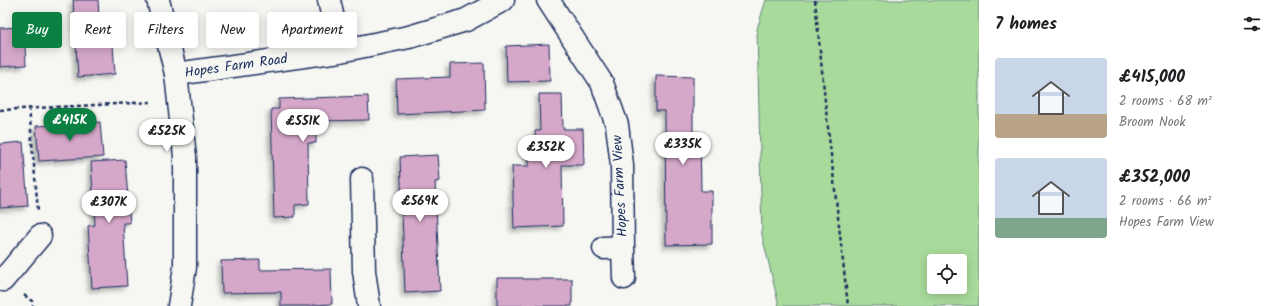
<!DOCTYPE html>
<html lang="en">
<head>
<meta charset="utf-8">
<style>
	body { margin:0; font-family:Kalam,sans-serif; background:#f6f6f6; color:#202124; height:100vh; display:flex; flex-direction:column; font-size:15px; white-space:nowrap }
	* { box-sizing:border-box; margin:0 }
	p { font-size:13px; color:#757577 }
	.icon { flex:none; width:22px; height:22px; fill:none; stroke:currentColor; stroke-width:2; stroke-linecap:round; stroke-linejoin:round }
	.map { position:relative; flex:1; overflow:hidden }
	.details { display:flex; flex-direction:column; background:#fff; width:300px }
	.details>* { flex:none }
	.guide { position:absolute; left:12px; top:12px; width:380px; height:36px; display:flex; gap:8px }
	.fabs { position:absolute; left:927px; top:254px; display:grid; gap:8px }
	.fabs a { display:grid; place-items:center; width:40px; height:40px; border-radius:4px; background:#fff; box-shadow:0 2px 10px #0003; font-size:20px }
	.price { position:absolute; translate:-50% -34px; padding:0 9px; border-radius:14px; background:#fff; color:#222; font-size:13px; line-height:26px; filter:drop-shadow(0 1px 2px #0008) }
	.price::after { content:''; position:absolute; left:50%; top:24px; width:12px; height:9px; margin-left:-6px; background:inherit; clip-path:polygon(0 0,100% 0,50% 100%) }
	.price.active { background:#0b8043; color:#fff }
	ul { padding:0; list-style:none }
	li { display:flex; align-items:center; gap:12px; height:100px; padding:0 16px }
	li span { display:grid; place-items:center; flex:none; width:112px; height:80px; border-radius:4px; color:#555 }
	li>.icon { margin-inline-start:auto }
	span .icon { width:48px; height:48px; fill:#fffc; stroke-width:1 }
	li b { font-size:17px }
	h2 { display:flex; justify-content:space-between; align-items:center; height:48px; padding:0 16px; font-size:17px }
	.pill { padding:0 14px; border-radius:4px; background:#fff; box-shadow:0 2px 10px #0003; font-size:14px; line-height:36px }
	.pill.active { background:#0b8043; color:#fff }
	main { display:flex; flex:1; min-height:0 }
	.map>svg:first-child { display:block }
	.green { fill:#a8da9b; stroke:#62847c; fill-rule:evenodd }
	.building { fill:#d5a7c9; stroke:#1b2f5e; filter:url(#shadow) }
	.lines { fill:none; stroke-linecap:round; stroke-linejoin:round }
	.minor-casing { stroke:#1b2f5e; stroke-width:25 }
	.tertiary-casing { stroke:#1b2f5e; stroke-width:25 }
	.path { stroke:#1b2f5e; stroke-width:2.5; stroke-dasharray:4 3; stroke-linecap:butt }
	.minor { stroke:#f6f6f2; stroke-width:22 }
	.tertiary { stroke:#f6f6f2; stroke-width:22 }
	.labels { text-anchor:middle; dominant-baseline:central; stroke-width:3.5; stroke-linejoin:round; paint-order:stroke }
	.street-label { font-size:14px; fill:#1b2f5e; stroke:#f6f6f2 }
</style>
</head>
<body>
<main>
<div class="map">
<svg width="979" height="306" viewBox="0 0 979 306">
	<defs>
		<filter id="shadow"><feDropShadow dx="-3.5" dy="3.5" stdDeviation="2" flood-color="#0004"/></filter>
	</defs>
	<rect width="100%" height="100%" fill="#f6f6f2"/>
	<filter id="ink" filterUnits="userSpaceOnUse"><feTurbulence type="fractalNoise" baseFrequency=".025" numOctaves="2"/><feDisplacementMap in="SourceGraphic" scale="8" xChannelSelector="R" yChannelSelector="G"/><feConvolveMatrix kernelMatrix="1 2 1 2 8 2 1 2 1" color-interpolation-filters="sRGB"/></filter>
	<g filter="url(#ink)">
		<!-- green -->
		<path class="green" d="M 766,0 L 979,0 L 979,306 L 779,306 L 762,235 L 757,29 ZM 934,261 L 960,261 L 960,287 L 934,287 Z"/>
		<!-- building -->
		<path class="building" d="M 73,0 L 98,0 L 100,31 L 112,30 L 115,74 L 78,77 Z
			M 24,27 L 26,65 L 0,67 L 0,28 Z
			M 549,44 L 550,81 L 507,82 L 506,46 Z
			M 484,63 L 485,110 L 397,114 L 396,79 L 450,77 L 450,64 Z
			M 656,76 L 693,77 L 693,132 L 700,132 L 701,191 L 712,191 L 712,244 L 666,245 L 665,111 L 656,111 Z
			M 539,94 L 562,94 L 563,129 L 583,129 L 584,165 L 562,165 L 563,226 L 514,228 L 512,166 L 529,166 L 529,148 L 536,148 L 535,131 L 540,131 Z
			M 368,96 L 369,120 L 316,121 L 316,143 L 308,143 L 309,204 L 295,205 L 295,217 L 274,218 L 271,109 L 279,109 L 279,99 Z
			M 100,122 L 103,157 L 39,161 L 36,126 Z
			M 23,142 L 28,206 L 0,208 L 0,144 Z
			M 438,155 L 440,181 L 435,182 L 440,291 L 405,293 L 400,157 Z
			M 125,160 L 130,223 L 123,223 L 127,286 L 92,288 L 88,226 L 95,225 L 91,162 Z
			M 260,260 L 260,270 L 331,269 L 332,304 L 313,305 L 313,306 L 281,306 L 281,292 L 222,293 L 221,261 Z
			M 497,278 L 523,278 L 523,279 L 572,279 L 572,306 L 497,306 Z"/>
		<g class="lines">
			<defs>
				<path id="minor" d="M 329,0 L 340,51
					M 548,0 L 602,83 L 617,125 L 622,165 L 623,247
					M 176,74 L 340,51 L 409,37 L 466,20 L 503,0
					M 362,179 L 364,271 L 369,306
					M 604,248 L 623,247 L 624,278
					M 0,279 L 3,280 L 40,236"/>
				<path id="tertiary" d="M 158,0 L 176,74 L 185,157 L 185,267 L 179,306"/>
			</defs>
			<!-- minor casing -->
			<use href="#minor" class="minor-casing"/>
			<!-- tertiary casing -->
			<use href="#tertiary" class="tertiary-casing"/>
			<!-- path -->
			<path class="path" d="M 815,0 L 825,101 L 848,306
				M 29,108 L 38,211
				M 0,110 L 153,102
				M 24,295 L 32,301 L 33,306"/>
			<!-- minor -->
			<use href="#minor" class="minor"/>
			<!-- tertiary -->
			<use href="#tertiary" class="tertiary"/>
		</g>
	</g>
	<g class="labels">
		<!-- street labels -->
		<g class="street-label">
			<text transform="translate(236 66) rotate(-8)">Hopes Farm Road</text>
			<text transform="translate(620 186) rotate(-93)">Hopes Farm View</text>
		</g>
	</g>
</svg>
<div class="fabs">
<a><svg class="icon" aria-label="locate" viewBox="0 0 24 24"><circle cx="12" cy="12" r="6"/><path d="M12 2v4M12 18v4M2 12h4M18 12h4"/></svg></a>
</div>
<b class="price active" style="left:70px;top:142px">£415K</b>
<b class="price" style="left:303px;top:143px">£551K</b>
<b class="price" style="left:167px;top:153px">£525K</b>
<b class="price" style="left:683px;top:166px">£335K</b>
<b class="price" style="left:546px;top:169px">£352K</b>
<b class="price" style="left:420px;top:223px">£569K</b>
<b class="price" style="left:109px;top:224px">£307K</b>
<div class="guide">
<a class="pill active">Buy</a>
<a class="pill">Rent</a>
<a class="pill">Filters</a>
<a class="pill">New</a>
<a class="pill">Apartment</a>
</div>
</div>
<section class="details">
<h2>7 homes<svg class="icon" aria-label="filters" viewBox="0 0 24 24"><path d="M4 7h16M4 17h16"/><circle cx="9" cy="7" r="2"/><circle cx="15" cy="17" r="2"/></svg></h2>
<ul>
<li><span style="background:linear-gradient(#c9d6e8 70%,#b9a48a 0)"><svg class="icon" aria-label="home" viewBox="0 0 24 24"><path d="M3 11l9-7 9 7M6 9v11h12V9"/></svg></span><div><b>£415,000</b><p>2 rooms · 68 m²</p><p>Broom Nook</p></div></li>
<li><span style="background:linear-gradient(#c9d6e8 75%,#7fa58c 0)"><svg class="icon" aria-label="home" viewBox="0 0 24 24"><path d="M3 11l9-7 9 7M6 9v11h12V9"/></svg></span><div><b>£352,000</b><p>2 rooms · 66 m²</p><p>Hopes Farm View</p></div></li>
</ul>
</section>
</main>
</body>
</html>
